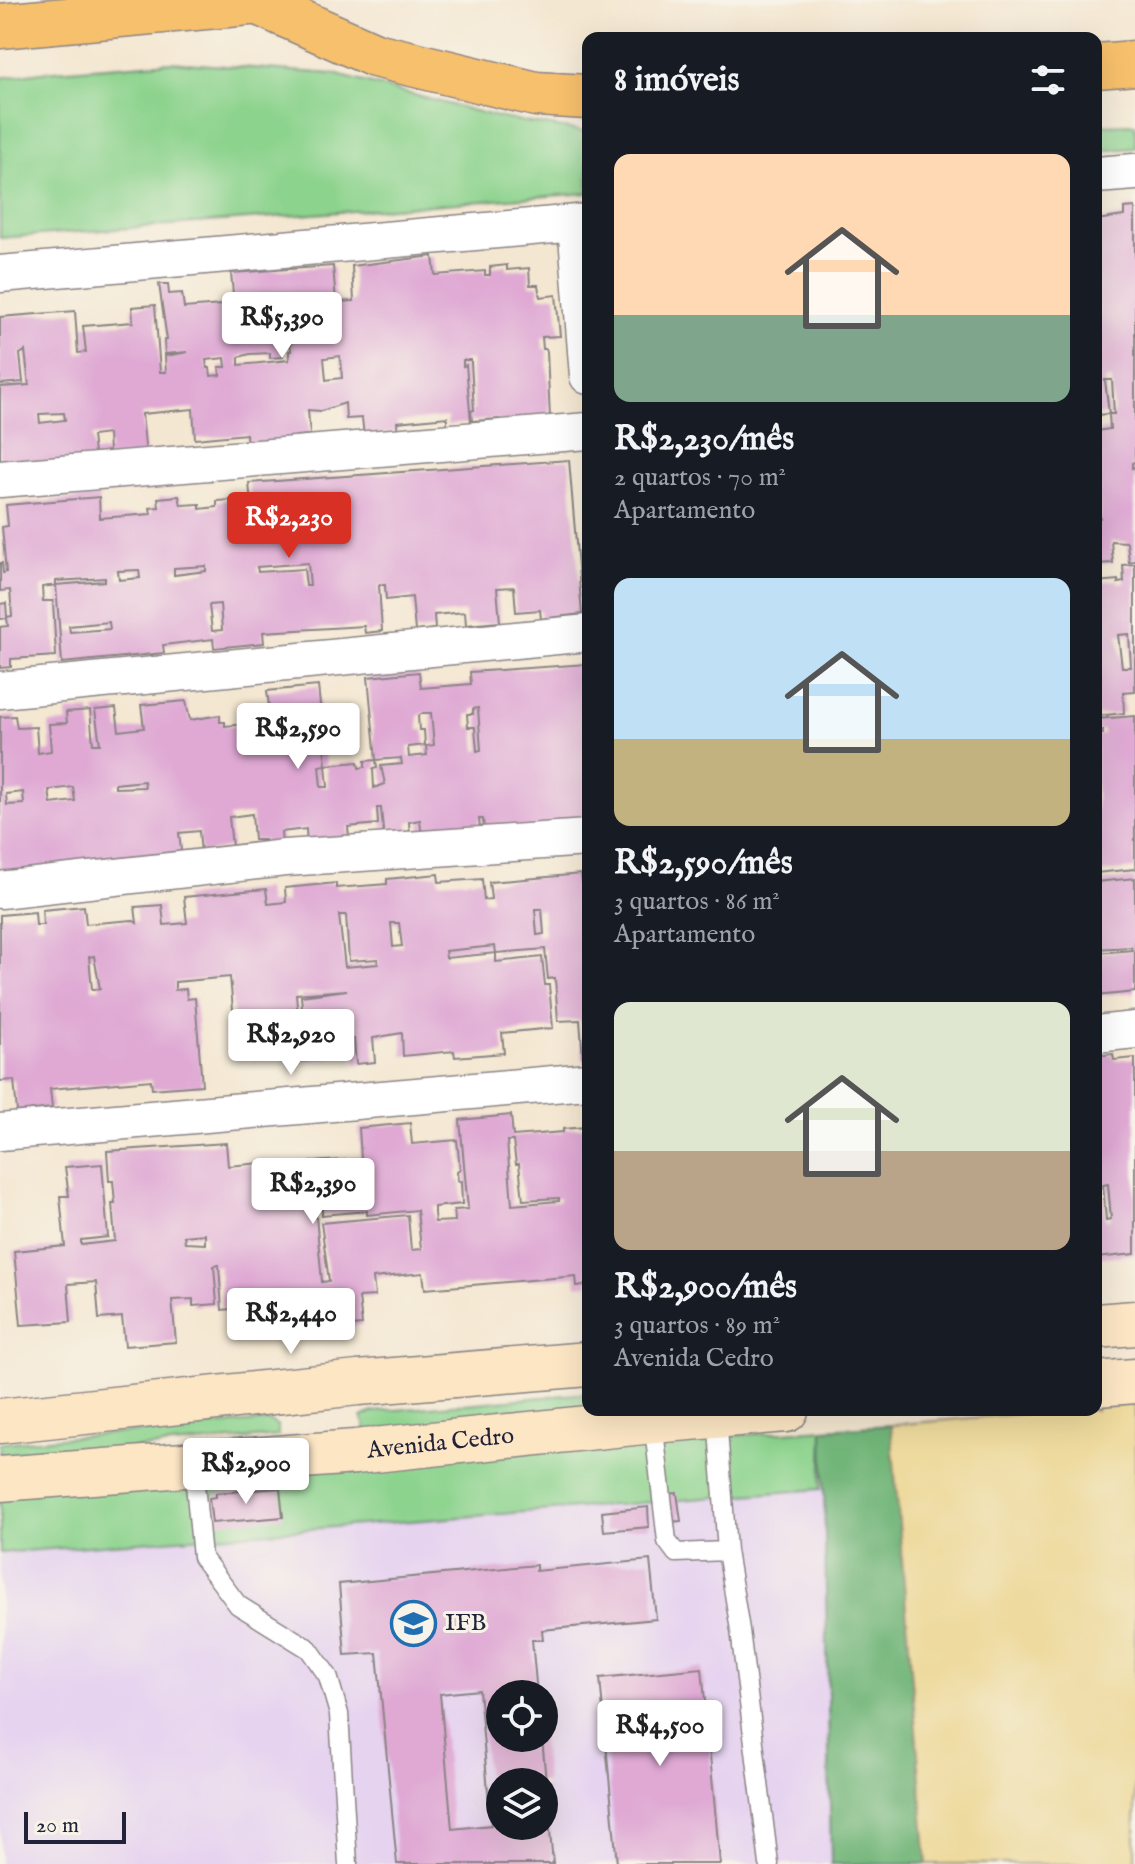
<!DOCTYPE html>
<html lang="pt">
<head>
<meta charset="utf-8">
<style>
	body { margin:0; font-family:"IM FELL English",serif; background:#20242c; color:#f1f3f6; height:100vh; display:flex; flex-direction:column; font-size:30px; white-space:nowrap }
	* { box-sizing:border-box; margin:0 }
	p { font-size:26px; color:#9ea1a6 }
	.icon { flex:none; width:44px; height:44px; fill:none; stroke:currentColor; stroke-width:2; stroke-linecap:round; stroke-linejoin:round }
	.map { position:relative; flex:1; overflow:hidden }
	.sheet { position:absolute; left:582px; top:32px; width:520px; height:1384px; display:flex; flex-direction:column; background:#171b24; border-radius:16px; box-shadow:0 8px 32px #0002 }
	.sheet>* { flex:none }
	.fabs { position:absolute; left:486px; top:1680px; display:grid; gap:16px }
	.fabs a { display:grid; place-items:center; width:72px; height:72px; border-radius:50%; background:#171b24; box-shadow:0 8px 32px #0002; font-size:40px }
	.scale { position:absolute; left:24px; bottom:20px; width:102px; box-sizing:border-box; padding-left:8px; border:4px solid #22223b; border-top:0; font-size:22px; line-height:28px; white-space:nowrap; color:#22223b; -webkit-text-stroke:6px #f7f3e8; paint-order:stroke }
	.price { position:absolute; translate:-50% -68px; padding:0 18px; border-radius:8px; background:#fff; color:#222; font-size:26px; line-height:52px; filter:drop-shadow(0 2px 4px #0008) }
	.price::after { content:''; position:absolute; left:50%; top:48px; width:24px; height:18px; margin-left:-12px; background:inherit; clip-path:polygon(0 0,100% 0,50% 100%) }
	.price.on { background:#d93025; color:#fff }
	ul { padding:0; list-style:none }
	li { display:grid; align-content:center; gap:16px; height:424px; padding:0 32px }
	li span { display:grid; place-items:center; height:248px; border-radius:16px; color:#555 }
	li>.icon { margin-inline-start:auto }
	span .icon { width:144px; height:144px; fill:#fffc; stroke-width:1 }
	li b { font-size:34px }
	h2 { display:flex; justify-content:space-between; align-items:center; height:96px; padding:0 32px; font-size:34px }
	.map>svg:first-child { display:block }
	.built { fill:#e6d3f0; fill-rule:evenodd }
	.green { fill:#8cd38d; stroke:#577a64; stroke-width:2 }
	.forest { fill:#71b578; stroke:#4a6c5a; stroke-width:2 }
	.sand { fill:#eeda9e; stroke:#887e6c; stroke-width:2 }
	.building { fill:#dfa9d4; fill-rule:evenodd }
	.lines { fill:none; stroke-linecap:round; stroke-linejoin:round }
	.lane-casing { stroke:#8b8486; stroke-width:21 }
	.street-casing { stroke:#8b8486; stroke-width:39 }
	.secondary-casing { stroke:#8b8486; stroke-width:47 }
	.highway-casing { stroke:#8b8486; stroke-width:47 }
	.lane { stroke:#fff; stroke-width:18 }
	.street { stroke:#fff; stroke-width:36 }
	.secondary { stroke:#fce6c4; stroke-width:44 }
	.highway { stroke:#f7c06c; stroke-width:44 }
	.labels { text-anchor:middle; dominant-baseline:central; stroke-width:6; stroke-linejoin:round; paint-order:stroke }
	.street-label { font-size:24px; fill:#22223b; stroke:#f7f3e8 }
	.poi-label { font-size:24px; fill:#22223b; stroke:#f7f3e8; text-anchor:start }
</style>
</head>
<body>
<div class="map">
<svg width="1135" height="1864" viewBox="0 0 1135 1864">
	<rect width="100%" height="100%" fill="#f7f3e8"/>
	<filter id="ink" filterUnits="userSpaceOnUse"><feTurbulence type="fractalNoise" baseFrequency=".0125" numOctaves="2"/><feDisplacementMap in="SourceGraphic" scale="16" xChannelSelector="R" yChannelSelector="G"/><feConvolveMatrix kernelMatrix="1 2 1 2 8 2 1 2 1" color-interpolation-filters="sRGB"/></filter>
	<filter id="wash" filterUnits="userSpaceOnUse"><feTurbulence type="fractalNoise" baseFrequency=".006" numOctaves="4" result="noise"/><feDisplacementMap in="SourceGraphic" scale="32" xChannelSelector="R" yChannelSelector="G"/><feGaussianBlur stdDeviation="1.8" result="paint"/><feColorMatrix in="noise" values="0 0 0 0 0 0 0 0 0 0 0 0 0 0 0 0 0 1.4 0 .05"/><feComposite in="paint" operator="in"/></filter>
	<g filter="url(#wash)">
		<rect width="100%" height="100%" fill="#f4e7d1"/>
		<!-- built -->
		<path class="built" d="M 825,1486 L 831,1864 L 0,1864 L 0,1553 ZM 500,1694 L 544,1694 L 544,1738 L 500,1738 ZM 500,1782 L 544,1782 L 544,1826 L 500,1826 Z"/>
		<!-- green -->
		<path class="green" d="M 171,62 L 334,74 L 501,118 L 588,132 L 588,193 L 0,238 L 0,78 L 41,72 Z
			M 1135,124 L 1135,148 L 1096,151 L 1096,125 Z
			M 588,1393 L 588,1410 L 366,1431 L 362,1417 L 372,1412 Z
			M 268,1421 L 278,1426 L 278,1436 L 0,1460 L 0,1443 Z
			M 823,1429 L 821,1489 L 0,1553 L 0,1490 Z"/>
		<!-- forest -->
		<path class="forest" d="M 891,1425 L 927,1864 L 831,1864 L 823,1429 Z"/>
		<!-- sand -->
		<path class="sand" d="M 1135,1404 L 1135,1864 L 927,1864 L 891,1425 L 1062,1410 L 1096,1410 L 1096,1407 Z"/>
		<g id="blocks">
			<!-- building -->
			<path class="building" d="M 1135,207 L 1135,462 L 1132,463 L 1132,468 L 1135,467 L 1135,561 L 1129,562 L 1127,542 L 1111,541 L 1113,563 L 1096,564 L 1096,519 L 1100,518 L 1096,488 L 1096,431 L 1110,429 L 1109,414 L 1114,414 L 1112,380 L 1105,380 L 1109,414 L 1096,415 L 1096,313 L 1099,313 L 1096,279 L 1096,220 L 1124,216 L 1124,208 Z
				M 433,256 L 435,275 L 485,271 L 485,275 L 490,275 L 490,267 L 507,265 L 507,270 L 529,268 L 530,285 L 538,285 L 540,297 L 556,295 L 560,336 L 542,337 L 543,349 L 546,349 L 547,352 L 550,418 L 499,422 L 499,419 L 472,421 L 471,411 L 474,410 L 471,363 L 471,360 L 463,360 L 463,366 L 466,365 L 471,423 L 447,425 L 447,417 L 397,422 L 398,432 L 364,436 L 362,418 L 346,419 L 345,403 L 321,411 L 308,410 L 310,435 L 296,436 L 296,442 L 247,446 L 246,434 L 195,439 L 193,409 L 142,414 L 146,456 L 0,465 L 0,387 L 29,385 L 25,351 L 20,354 L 23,382 L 0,384 L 0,317 L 75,311 L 78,353 L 86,352 L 83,326 L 133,322 L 132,307 L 155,305 L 160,372 L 166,372 L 165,356 L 188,352 L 165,354 L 164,340 L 167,340 L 159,284 L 168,284 L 169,294 L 182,293 L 184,308 L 234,304 L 231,273 L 333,266 L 336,302 L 354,301 L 352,266 ZM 285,304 L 287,304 L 291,351 L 289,351 L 289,360 L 239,365 L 239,357 L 250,354 L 270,353 L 270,358 L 283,357 L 278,325 L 286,323 ZM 340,356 L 342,378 L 326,380 L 324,358 ZM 225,358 L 226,367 L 219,367 L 220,375 L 211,376 L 210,368 L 207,368 L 206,360 ZM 64,413 L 65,420 L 40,423 L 39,414 ZM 108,434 L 109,451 L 94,453 L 92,436 Z
				M 569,460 L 582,614 L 541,619 L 540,610 L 516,612 L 514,587 L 497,588 L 500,622 L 466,625 L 465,612 L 434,615 L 435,629 L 415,631 L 412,597 L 386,600 L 385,585 L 379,585 L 382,631 L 365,633 L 364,626 L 263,632 L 264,643 L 214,648 L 213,639 L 163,645 L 164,653 L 62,663 L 56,585 L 42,587 L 43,601 L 53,601 L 56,656 L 11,659 L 11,667 L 0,668 L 0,627 L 8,626 L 7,618 L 0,619 L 0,604 L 6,603 L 7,617 L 12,616 L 10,590 L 0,591 L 0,563 L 2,563 L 3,573 L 6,572 L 2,527 L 8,526 L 6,505 L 99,497 L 100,518 L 151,514 L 150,508 L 159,507 L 158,498 L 179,496 L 181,505 L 200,504 L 200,509 L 217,507 L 217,501 L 232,500 L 233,506 L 251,504 L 249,483 ZM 302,502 L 307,502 L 310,538 L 305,538 ZM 308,563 L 310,586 L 306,586 L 304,569 L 258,572 L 257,567 ZM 206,566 L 206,571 L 174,575 L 174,568 ZM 139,570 L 140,578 L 119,580 L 118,571 ZM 105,578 L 105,581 L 56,585 L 56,581 ZM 220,604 L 222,630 L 212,631 L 209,605 ZM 109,622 L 110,629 L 70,632 L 69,626 Z
				M 1135,564 L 1135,691 L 1123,692 L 1124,713 L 1096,716 L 1096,582 L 1118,580 L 1118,583 L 1124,582 L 1123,565 ZM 1129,634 L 1131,667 L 1122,667 L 1118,635 Z
				M 587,664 L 588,822 L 484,831 L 483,819 L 479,819 L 480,829 L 446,829 L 446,833 L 422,838 L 420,820 L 409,822 L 410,839 L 384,841 L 381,808 L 377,808 L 378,824 L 348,827 L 349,838 L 307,844 L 306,829 L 281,832 L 282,845 L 264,846 L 264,840 L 254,840 L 252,814 L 229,817 L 232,847 L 201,853 L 199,831 L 179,833 L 182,859 L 0,873 L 0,717 L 15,716 L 17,728 L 36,727 L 38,753 L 51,751 L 49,724 L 67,723 L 66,712 L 90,710 L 93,744 L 100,744 L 95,710 L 116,708 L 119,731 L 144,728 L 141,705 L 186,701 L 190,720 L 220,715 L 220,722 L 225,722 L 225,726 L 271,722 L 267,691 L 318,686 L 322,724 L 320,724 L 321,736 L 323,736 L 326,765 L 319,766 L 321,787 L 328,787 L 326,765 L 358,762 L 359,768 L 365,767 L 365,761 L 376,760 L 368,677 L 419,672 L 421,688 L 471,684 L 470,672 ZM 478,708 L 481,750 L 477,751 L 475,727 L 468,727 L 467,714 L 473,714 L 473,709 ZM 423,713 L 431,713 L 434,745 L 426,746 L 427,755 L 409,757 L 408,747 L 425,745 L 424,730 L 419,730 L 418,716 ZM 401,758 L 402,764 L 381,766 L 385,784 L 374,788 L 373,769 L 377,768 L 376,760 ZM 144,781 L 145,787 L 115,788 L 115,784 ZM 73,787 L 75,801 L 51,804 L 49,790 ZM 23,792 L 24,804 L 7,805 L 6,794 Z
				M 1135,716 L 1135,869 L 1096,873 L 1096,735 L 1103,734 L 1103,730 L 1096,731 L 1096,719 Z
				M 438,874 L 439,882 L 482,879 L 484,900 L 491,899 L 489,882 L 581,874 L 582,882 L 588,882 L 588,1059 L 583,1060 L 580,1020 L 558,1021 L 555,978 L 548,979 L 545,949 L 496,953 L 495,946 L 445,951 L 446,958 L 496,953 L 496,962 L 542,957 L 545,985 L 549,985 L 553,1028 L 502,1033 L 504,1053 L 455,1057 L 454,1051 L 403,1056 L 402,1033 L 373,1038 L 375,1062 L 356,1064 L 354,1039 L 351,1039 L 352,1046 L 329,1048 L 330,1058 L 302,1061 L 301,1051 L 276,1053 L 277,1058 L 252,1060 L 251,1053 L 237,1053 L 230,977 L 175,982 L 175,990 L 186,989 L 187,999 L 195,998 L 202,1085 L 152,1089 L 151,1080 L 50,1089 L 52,1108 L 17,1112 L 14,1080 L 0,1081 L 0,915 L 35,912 L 36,925 L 43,925 L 42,910 L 84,906 L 86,924 L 132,920 L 137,923 L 135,907 L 162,905 L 164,925 L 187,923 L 184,897 L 266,889 L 268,904 L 286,902 L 285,888 L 336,883 L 336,888 L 387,884 L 387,879 ZM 535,909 L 542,909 L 544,934 L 537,935 ZM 339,915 L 346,915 L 349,961 L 378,959 L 378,964 L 345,967 ZM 391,923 L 399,923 L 402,946 L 393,947 ZM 94,956 L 100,989 L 92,989 L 89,957 ZM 347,990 L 301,996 L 303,1017 L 298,1018 L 296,994 Z
				M 1135,878 L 1135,992 L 1096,996 L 1096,953 L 1132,950 L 1131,947 L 1096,949 L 1096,882 Z
				M 1113,1054 L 1114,1060 L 1135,1058 L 1135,1254 L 1096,1258 L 1096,1056 ZM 1108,1184 L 1111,1219 L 1106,1220 L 1103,1185 Z
				M 584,1109 L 588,1109 L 588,1285 L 577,1286 L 576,1276 L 425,1289 L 423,1273 L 373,1278 L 375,1296 L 359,1297 L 362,1325 L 327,1328 L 324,1306 L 275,1310 L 274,1305 L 222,1310 L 219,1265 L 214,1266 L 217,1304 L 193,1306 L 193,1299 L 172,1300 L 176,1342 L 125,1346 L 122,1317 L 99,1319 L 96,1282 L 68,1284 L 71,1322 L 21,1325 L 14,1251 L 65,1246 L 60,1196 L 69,1196 L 65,1167 L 102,1164 L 108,1237 L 81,1240 L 81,1245 L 115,1241 L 112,1203 L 115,1203 L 113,1181 L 109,1181 L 107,1151 L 226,1143 L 228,1166 L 261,1163 L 261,1172 L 311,1167 L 311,1162 L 361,1159 L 359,1128 L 410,1123 L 412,1144 L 457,1140 L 460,1170 L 457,1172 L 458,1182 L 461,1181 L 462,1204 L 434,1207 L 434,1213 L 435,1222 L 455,1221 L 454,1210 L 468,1209 L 460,1120 L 511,1115 L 513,1136 L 563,1132 L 563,1129 L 586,1127 ZM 507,1141 L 513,1141 L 516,1164 L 519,1164 L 523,1200 L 559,1198 L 559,1201 L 512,1205 ZM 322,1182 L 322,1215 L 367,1211 L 367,1215 L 417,1210 L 421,1249 L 411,1250 L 408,1215 L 321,1223 L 329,1281 L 322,1282 L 313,1183 ZM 205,1234 L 205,1244 L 185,1243 L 184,1236 Z
				M 280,1488 L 283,1517 L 212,1523 L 209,1498 L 216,1497 L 216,1493 Z
				M 677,1493 L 681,1521 L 667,1522 L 664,1494 Z
				M 648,1507 L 649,1527 L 604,1531 L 602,1512 Z
				M 650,1560 L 656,1619 L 542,1630 L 543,1640 L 532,1640 L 537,1694 L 500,1694 L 500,1738 L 542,1738 L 546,1782 L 500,1782 L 500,1826 L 544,1826 L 544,1787 L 546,1787 L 553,1864 L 397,1864 L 377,1653 L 345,1655 L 339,1584 L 536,1565 L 536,1571 ZM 479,1690 L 491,1825 L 452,1829 L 440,1694 Z
				M 702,1668 L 720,1864 L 617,1864 L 600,1678 Z"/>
		</g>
	</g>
	<g filter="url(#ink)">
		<use href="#blocks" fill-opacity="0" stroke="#8b8486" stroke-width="2"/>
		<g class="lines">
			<defs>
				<path id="lane" d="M 653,1421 L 667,1541 L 676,1553 L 727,1551 L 717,1416
					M 193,1463 L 202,1557 L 238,1605 L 309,1649 L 328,1676 L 339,1714 L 348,1864
					M 727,1551 L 740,1630 L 769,1864"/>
				<path id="street" d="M 1096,175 L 1135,172
					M 576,223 L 588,376
					M 0,274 L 588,222
					M 0,479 L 588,431
					M 0,690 L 588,633
					M 0,890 L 285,858 L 588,838
					M 1096,1034 L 1135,1030
					M 0,1132 L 588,1081"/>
				<g id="secondary">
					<path d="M 1096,1326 L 1135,1323"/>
					<path d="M 1096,1384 L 1135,1381"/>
					<path d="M 0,1421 L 358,1383 L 588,1364"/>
					<path id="s1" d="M 0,1479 L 355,1452 L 653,1421 L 786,1410"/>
				</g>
				<path id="highway" d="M 256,2 L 375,55 L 536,94 L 588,97
					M 0,26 L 283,0
					M 1096,66 L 1135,63"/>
			</defs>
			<!-- lane casing -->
			<use href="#lane" class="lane-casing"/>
			<!-- street casing -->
			<use href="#street" class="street-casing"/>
			<!-- secondary casing -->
			<use href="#secondary" class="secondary-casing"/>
			<!-- highway casing -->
			<use href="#highway" class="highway-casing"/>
			<!-- lane -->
			<use href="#lane" class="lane"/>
			<!-- street -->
			<use href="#street" class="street"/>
			<!-- secondary -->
			<use href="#secondary" class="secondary"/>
			<!-- highway -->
			<use href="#highway" class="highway"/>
		</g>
	</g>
	<!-- icons -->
	<defs>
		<symbol id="school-ring" viewBox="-11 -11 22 22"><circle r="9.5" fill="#f7f3e8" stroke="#1f6fb2" stroke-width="1.5"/><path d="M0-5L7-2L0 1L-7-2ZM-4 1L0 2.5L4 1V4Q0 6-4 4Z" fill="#1f6fb2"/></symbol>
	</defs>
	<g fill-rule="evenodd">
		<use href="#school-ring" x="388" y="1598" width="51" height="51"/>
	</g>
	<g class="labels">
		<!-- street labels -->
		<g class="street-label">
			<text stroke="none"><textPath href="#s1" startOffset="442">Avenida Cedro</textPath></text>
		</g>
		<!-- poi labels -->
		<g class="poi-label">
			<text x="445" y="1623">IFB</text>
		</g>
	</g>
</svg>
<div class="fabs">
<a><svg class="icon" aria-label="locate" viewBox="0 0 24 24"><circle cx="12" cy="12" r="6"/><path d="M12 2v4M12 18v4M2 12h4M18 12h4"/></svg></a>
<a><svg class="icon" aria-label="layers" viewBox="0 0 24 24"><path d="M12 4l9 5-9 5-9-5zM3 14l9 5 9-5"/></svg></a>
</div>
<div class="scale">20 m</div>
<b class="price" style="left:282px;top:360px">R$5,390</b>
<b class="price on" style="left:289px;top:560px">R$2,230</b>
<b class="price" style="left:298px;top:771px">R$2,590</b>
<b class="price" style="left:291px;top:1077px">R$2,920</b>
<b class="price" style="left:313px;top:1226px">R$2,390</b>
<b class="price" style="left:291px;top:1356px">R$2,440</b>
<b class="price" style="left:246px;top:1506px">R$2,900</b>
<b class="price" style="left:660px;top:1768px">R$4,500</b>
<section class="sheet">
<h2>8 imóveis<svg class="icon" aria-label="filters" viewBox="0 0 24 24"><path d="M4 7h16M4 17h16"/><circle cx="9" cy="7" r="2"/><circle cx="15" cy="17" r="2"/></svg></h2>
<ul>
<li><span style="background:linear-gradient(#ffd9b3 65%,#7fa58c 0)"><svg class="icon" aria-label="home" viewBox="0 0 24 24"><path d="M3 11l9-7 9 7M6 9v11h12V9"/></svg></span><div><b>R$2,230/mês</b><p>2 quartos · 70 m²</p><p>Apartamento</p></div></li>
<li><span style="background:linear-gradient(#bfe0f5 65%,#c2b280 0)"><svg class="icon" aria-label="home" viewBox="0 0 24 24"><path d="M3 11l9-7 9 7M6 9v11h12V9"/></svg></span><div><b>R$2,590/mês</b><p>3 quartos · 86 m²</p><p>Apartamento</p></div></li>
<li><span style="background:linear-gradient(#dfe7d0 60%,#b9a48a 0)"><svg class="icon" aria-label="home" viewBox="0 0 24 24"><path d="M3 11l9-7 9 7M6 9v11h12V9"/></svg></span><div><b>R$2,900/mês</b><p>3 quartos · 89 m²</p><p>Avenida Cedro</p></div></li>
</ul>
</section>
</div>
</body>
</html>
